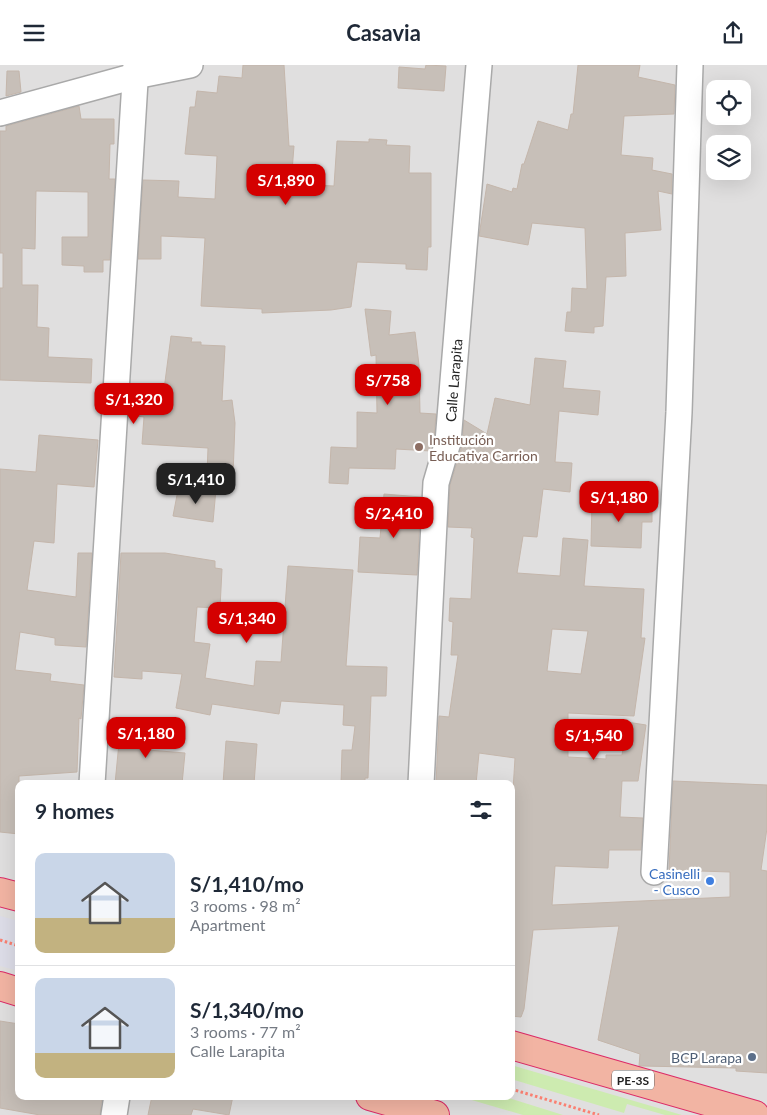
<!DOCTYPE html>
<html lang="en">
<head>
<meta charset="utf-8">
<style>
	body { margin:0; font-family:Lato,sans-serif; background:#f6f6f7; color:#1f2937; height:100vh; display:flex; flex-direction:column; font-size:19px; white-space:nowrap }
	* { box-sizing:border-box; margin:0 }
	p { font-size:16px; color:#747a83 }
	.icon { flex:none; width:28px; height:28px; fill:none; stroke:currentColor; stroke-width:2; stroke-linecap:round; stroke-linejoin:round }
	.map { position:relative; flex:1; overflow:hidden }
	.sheet { position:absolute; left:15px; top:715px; width:500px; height:320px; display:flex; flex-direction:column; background:#fff; border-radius:10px; box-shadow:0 5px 20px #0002 }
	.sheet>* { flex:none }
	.tools { position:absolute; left:706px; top:15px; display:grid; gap:10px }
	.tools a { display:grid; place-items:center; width:45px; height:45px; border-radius:10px; background:#fff; box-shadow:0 5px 20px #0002; font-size:25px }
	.price { position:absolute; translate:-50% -42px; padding:0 11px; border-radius:10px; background:#d40000; color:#fff; font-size:16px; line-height:32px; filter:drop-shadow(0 1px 2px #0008) }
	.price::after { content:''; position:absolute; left:50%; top:30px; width:15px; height:11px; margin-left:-8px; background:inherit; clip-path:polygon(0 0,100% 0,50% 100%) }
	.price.current { background:#222; color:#fff }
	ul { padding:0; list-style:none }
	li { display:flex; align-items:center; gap:15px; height:125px; padding:0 20px }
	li+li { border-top:1px solid #e0e1e3 }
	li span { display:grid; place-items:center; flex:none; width:140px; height:100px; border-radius:10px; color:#555 }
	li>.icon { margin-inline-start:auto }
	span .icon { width:60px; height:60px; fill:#fffc; stroke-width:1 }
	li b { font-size:21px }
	h2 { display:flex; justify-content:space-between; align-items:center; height:60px; padding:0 20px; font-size:21px }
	header { display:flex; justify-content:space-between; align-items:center; height:65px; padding:0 20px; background:#fff; font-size:22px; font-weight:700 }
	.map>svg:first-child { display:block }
	.residential { fill:#e0dfdf; fill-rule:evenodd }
	.grass { fill:#cdebb0 }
	.plaza { fill:#dddde8 }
	.building { fill:#c7bfb8; stroke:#c4b6ab; fill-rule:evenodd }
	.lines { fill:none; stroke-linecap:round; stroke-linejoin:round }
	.minor-casing { stroke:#a9a9a9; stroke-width:28 }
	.trunk-casing { stroke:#dc2a67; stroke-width:30 }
	.path { stroke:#fa8072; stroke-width:3; stroke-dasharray:2.5 2.5; stroke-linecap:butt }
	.minor { stroke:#fff; stroke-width:25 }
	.trunk { stroke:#f2b4a3; stroke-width:28 }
	.education-dot { fill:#8d6e63; stroke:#fff; stroke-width:2 }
	.shop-dot { fill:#3f7fe0; stroke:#fff; stroke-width:2 }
	.service-dot { fill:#5c6f8a; stroke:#fff; stroke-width:2 }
	.labels { text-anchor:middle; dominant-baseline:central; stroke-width:4.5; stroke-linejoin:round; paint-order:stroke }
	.shield { fill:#fff; stroke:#646464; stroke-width:1 }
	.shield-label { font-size:12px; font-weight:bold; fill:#222 }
	.street-label { font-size:14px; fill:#222; stroke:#fff }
	.education-label { font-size:14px; fill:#785e54; stroke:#fff; text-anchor:start }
	.shop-label { font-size:14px; fill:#366cbe; stroke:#fff; text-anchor:end }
	.service-label { font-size:14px; fill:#4e5e75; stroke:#fff; text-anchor:end }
</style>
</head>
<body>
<header><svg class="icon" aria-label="menu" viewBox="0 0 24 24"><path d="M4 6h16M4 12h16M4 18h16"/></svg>Casavia<svg class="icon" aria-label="share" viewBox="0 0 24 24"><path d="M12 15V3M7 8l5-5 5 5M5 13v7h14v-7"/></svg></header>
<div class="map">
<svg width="767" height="1050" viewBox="0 0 767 1050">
	<rect width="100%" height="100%" fill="#f2efe9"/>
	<!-- residential -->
	<path class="residential" d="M 0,0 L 767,0 L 767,1050 L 0,1050 ZM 715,24 L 742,24 L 742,51 L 715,51 ZM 715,79 L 742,79 L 742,106 L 715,106 ZM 19,719 L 511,719 L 511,1031 L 19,1031 Z"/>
	<!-- grass -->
	<path class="grass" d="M 511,1000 L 682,1050 L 665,1050 L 627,1039 L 624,1048 L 511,1014 Z
		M 458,1031 L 502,1031 L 563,1050 L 523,1050 Z"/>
	<!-- plaza -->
	<path class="plaza" d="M 0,851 L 19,856 L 19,906 L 0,901 Z"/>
	<!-- building -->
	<path class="building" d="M 243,0 L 284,0 L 289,81 L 294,81 L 291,119 L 334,121 L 337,76 L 369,77 L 369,74 L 387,75 L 386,80 L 410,81 L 409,108 L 431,108 L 431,182 L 428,182 L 427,205 L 406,204 L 406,199 L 357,197 L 351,242 L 331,245 L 262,248 L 262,244 L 201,241 L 205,173 L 161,171 L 161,194 L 138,194 L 143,115 L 179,116 L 178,132 L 215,134 L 217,91 L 185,89 L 190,42 L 195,42 L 197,26 L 217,28 L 219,11 L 242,13 Z
		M 426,0 L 446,1 L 444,26 L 398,23 L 399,2 L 425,4 Z
		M 578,0 L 640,0 L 638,12 L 675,20 L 674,49 L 624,51 L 621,90 L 653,93 L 652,105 L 672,109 L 672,129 L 658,126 L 661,165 L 625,168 L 626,211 L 606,212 L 603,261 L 594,262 L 594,268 L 565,266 L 567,247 L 571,247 L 572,223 L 587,224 L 585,163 L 532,158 L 528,180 L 479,171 L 487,119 L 512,127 L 513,123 L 517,124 L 522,99 L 524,99 L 538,56 L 568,65 L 571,49 L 573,49 Z
		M 7,6 L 19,6 L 21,27 L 6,31 Z
		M 79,41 L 81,54 L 114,54 L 114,79 L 110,79 L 109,114 L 115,114 L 110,195 L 103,195 L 103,207 L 84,207 L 84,201 L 62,200 L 62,172 L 88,172 L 88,127 L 36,126 L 35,184 L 22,183 L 22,220 L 38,220 L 37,262 L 49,263 L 48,292 L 92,294 L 91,318 L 0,315 L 0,223 L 3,223 L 3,188 L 0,188 L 0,66 L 6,66 L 6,61 Z
		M 365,244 L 391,246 L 389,270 L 415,267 L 419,300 L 420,348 L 436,349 L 434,374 L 431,386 L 396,384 L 395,404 L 349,403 L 348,419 L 329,418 L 331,382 L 357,383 L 357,347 L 377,348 L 376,290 L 371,291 Z
		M 171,271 L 192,273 L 191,277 L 201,277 L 201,280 L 225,281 L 222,336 L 232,335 L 235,358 L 233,410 L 207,409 L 208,383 L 142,379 L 144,352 L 137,351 L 138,330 L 163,332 Z
		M 535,293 L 566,296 L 563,323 L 600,326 L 598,350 L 559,346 L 555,397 L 572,398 L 570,427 L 543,424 L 537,472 L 523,471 L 517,508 L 560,511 L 563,473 L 588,475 L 584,521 L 644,524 L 641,573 L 645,573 L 634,651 L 568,648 L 568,692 L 606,694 L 606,690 L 622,690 L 627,657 L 646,660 L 638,716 L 622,716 L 620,752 L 643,753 L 641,785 L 609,785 L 608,803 L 555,801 L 552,840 L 730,832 L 730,807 L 669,805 L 673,716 L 767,720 L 767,763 L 761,805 L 767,806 L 767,1008 L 736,1006 L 736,1003 L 642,1001 L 639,1001 L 640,989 L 598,975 L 619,861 L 533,865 L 524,944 L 521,952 L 511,951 L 513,855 L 511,854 L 511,758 L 515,693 L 479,688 L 476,719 L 436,719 L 439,651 L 449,652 L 458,590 L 451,590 L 453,557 L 449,556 L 450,533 L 471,534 L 474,473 L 471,472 L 472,463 L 448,462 L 450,420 L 462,381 L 464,355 L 487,369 L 495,333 L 530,340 ZM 552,564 L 588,566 L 581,609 L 547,606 Z
		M 39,370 L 98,375 L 94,422 L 57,419 L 54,478 L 34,476 L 27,525 L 76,532 L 78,488 L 92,488 L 86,582 L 55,580 L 55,573 L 20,567 L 15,605 L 51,609 L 50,616 L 84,620 L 81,654 L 79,653 L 77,707 L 19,711 L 19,769 L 0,767 L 0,404 L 36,407 Z
		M 197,422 L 216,424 L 213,457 L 173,451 L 178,425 L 196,429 Z
		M 384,429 L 421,432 L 417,510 L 358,507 L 360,472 L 380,473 Z
		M 592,435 L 652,437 L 652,457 L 642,457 L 641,483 L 591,481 Z
		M 121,488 L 165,488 L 215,496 L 215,503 L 222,504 L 220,543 L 197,542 L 194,577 L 210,579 L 205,613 L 254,621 L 256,596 L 281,597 L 288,501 L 353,505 L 346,601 L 387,602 L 386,631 L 371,631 L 368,713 L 365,713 L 365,719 L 341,719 L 342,685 L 352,685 L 355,661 L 343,660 L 344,640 L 281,636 L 279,649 L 212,639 L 210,650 L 176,643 L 182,609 L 142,606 L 142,614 L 114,612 Z
		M 121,657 L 154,660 L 148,685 L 185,688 L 182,719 L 115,719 Z
		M 226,676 L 257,679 L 254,719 L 223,719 Z
		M 0,956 L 19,959 L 19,1031 L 102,1031 L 100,1050 L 40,1050 L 0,1043 Z
		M 152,1031 L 233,1031 L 229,1050 L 193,1044 L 191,1050 L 148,1050 Z"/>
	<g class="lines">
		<defs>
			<g id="minor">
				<path d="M 0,48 L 135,11 L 190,0"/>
				<path d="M 92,719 L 136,0"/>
				<path id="s1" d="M 421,719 L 436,418 L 448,377 L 479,0"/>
				<path d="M 654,807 L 679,347 L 690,0"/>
				<path d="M 114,1050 L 117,1031"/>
			</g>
			<path id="trunk" d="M 0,827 L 19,832
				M 0,921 L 19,927
				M 511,980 L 755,1050
				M 370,1031 L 435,1050"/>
		</defs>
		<!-- minor casing -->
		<use href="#minor" class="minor-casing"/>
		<!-- trunk casing -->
		<use href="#trunk" class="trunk-casing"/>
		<!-- path -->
		<path class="path" d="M 0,875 L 19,881
			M 511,1024 L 599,1050"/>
		<!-- minor -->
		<use href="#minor" class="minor"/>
		<!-- trunk -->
		<use href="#trunk" class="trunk"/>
	</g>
	<!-- markers -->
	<circle class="education-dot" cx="419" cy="382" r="5"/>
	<circle class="shop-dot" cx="710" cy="816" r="5"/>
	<circle class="service-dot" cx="752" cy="992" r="5"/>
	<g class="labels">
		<!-- shield labels -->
		<rect class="shield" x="612" y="1005.5" width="42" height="19" rx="4"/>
		<g class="shield-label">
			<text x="633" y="1015">PE-3S</text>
		</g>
		<!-- street labels -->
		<g class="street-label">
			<text stroke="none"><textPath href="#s1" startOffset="406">Calle Larapita</textPath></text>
		</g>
		<!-- education labels -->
		<g class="education-label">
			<text x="429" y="374">Institución<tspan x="429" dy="16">Educativa Carrion</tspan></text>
		</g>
		<!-- shop labels -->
		<g class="shop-label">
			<text x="700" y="808">Casinelli<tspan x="700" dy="16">- Cusco</tspan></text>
		</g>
		<!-- service labels -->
		<g class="service-label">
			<text x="742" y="992">BCP Larapa</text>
		</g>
	</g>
</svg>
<div class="tools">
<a><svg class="icon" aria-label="locate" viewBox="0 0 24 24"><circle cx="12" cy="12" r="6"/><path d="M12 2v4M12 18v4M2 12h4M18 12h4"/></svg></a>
<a><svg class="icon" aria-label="layers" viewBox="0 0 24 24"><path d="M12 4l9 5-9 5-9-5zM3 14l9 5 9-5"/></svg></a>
</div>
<b class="price" style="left:286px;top:141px">S/1,890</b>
<b class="price" style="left:388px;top:341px">S/758</b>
<b class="price" style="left:134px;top:360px">S/1,320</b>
<b class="price current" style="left:196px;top:440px">S/1,410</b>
<b class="price" style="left:619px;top:458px">S/1,180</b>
<b class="price" style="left:394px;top:474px">S/2,410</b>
<b class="price" style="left:247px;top:579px">S/1,340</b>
<b class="price" style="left:146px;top:694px">S/1,180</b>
<b class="price" style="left:594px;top:696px">S/1,540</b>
<section class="sheet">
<h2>9 homes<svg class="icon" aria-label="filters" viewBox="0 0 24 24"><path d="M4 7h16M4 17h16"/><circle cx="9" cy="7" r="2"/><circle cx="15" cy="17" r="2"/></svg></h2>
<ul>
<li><span style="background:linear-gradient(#c9d6e8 65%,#c2b280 0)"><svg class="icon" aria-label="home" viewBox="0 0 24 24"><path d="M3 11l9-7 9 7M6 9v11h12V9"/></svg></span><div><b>S/1,410/mo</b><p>3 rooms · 98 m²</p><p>Apartment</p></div></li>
<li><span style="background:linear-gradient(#c9d6e8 75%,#c2b280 0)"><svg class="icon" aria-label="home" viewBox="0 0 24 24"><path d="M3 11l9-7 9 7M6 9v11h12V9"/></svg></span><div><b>S/1,340/mo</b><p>3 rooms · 77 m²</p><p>Calle Larapita</p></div></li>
</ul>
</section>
</div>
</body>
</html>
